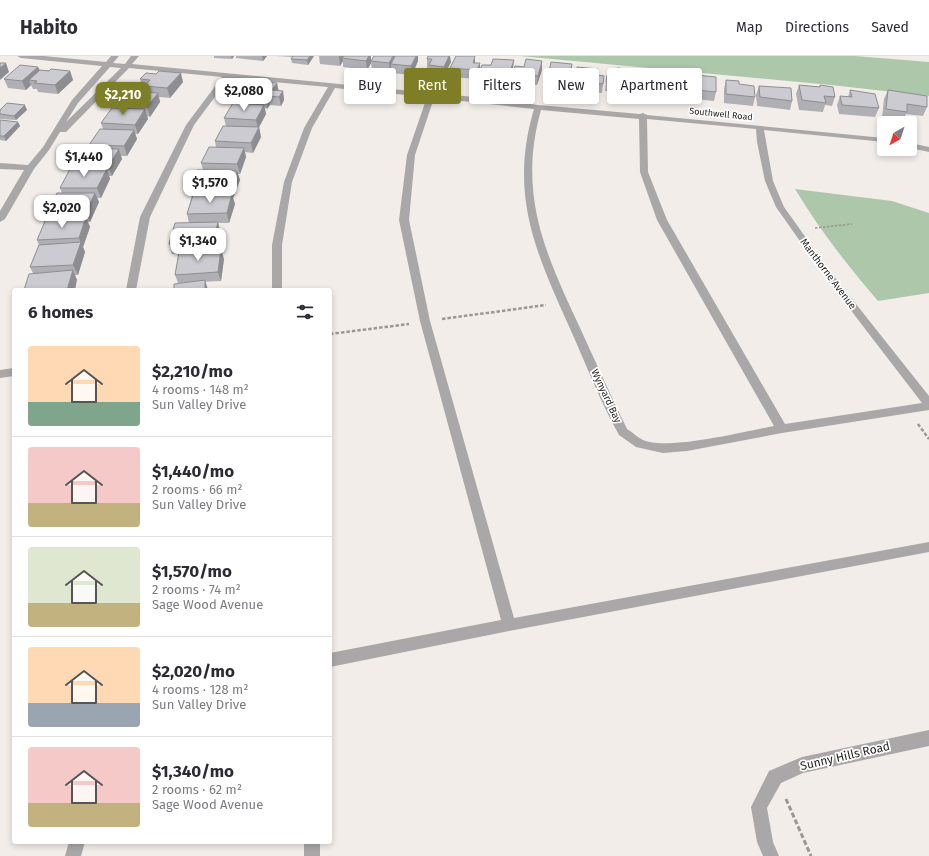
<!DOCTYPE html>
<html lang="en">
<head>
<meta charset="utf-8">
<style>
	body { margin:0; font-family:"Fira Sans",sans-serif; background:#f7f7f7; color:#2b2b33; height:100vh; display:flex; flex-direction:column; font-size:15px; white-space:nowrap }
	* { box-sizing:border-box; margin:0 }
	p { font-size:13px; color:#7c7c81 }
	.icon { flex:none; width:22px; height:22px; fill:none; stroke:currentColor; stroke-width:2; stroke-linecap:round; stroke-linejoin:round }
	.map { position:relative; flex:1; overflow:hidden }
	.panel { position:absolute; left:12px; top:232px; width:320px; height:556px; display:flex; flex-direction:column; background:#fff; border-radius:4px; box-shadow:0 2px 6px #0003 }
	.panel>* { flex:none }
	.top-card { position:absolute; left:344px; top:12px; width:380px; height:36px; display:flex; gap:8px }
	.needle { width:26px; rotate:219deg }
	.tools { position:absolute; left:877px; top:60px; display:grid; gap:8px }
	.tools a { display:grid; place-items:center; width:40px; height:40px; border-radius:4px; background:#fff; box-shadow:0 2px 6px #0003; font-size:20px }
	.price { position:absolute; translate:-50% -34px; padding:0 9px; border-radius:8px; background:#fff; color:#222; font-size:13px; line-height:26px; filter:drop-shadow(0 1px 2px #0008) }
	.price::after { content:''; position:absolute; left:50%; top:24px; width:12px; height:9px; margin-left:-6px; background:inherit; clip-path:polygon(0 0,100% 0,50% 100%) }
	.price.current { background:#7e7e27; color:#fff }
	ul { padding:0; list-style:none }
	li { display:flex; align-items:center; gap:12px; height:100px; padding:0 16px }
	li+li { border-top:1px solid #e1e1e2 }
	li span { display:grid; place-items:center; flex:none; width:112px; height:80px; border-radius:4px; color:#555 }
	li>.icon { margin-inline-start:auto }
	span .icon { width:48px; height:48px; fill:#fffc; stroke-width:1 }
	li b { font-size:17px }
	h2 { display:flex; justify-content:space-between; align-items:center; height:48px; padding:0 16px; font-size:17px }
	.tag { padding:0 14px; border-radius:4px; background:#fff; box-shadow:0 2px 6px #0003; font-size:14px; line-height:36px }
	.tag.current { background:#7e7e27; color:#fff }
	header { display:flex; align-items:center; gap:24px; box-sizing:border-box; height:56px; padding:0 20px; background:#fff; border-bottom:1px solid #e1e1e2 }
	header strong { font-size:19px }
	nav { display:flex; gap:22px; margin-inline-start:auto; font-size:14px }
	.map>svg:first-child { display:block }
	.green { fill:#acc7aa }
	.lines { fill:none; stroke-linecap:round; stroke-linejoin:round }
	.path-far2 { stroke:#9b9794; stroke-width:1.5; stroke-dasharray:2.5 1.5; stroke-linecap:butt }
	.path-far1 { stroke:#9b9794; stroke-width:2.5; stroke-dasharray:3.5 2; stroke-linecap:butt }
	.path { stroke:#9b9794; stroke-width:3; stroke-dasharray:5 2.5; stroke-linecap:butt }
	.minor { fill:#a9a7a7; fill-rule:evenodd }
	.wall { fill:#afafb4 }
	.shaded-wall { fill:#8e8e92 }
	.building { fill:#cbcbd1; stroke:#8e8e92 }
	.labels { text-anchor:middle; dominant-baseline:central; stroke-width:3.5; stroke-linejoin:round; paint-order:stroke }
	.far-street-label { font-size:9px; fill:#272524; stroke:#fff }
	.street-label { font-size:10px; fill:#272524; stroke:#fff }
	.near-street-label { font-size:12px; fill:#272524; stroke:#fff }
</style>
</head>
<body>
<header>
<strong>Habito</strong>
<nav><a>Map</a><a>Directions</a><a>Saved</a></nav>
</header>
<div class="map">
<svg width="929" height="800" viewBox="0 0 929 800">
	<rect width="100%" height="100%" fill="#f2ede9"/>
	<!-- green -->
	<path class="green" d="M 520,0 L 855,0 L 929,6 L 929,40 L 831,29 Z
		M 795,133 L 892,145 L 929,157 L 929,237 L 878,245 C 847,209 819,173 795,133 Z"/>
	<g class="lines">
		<!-- path-far2 -->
		<path class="path-far2" d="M 815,172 L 852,168"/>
		<!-- path-far1 -->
		<path class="path-far1" d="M 442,263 L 546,249
			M 330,278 L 409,268
			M 918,368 L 929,383"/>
		<!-- path -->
		<path class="path" d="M 786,743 L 811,800"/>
		<!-- minor -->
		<path class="minor" d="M 17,0 L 44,0 L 106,6 L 111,0 L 119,0 L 113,7 L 125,8 L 131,0 L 139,0 L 132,8 L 505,44 L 538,49 L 640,58 L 643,57 L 647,59 L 884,82 L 884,86 L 764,74 L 773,125 L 784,151 L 829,214 L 929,340 L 929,354 L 782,377 L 687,395 L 663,397 L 636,391 L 619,379 C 601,347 587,311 572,277 C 537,199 508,140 534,53 L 434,42 L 415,99 L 409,164 L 430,265 L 514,562 L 929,486 L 929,496 L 509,575 L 330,611 L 330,597 L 501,564 L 420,265 L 399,164 L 407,99 L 427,41 L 335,32 L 312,72 L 292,126 L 282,189 L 282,234 L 272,234 L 272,189 L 284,126 L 304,72 L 328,31 L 229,22 L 194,69 L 150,161 L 136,234 L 126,234 L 140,161 L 186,69 L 222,21 L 129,12 L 66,76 L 60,76 L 49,94 L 34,113 L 5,163 L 0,166 L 0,155 L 24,114 L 0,113 L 0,107 L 28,109 L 43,91 L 72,44 L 102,10 L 21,2 ZM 110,11 L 121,12 L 66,66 L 78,47 ZM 541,54 L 639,63 L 640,116 L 657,164 L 774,370 C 746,375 667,395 643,384 C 637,381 632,376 627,373 C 611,340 596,307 581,274 C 546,199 517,139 541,54 ZM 647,63 L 756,73 L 757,86 L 765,125 L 776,151 L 823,218 L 922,347 L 785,368 L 667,164 L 648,116 Z
			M 910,87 L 929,91 L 929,96 L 910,92 Z
			M 14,312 L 14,320 L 0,322 L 0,314 Z
			M 929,674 L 929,690 L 803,717 L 781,727 L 767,752 L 773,786 L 779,800 L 763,800 L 757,786 L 751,751 L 769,715 L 802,701 Z
			M 69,786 L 85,786 L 81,800 L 65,800 Z
			M 304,786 L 320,786 L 320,800 L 304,800 Z"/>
	</g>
	<!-- wall -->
	<path class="wall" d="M 214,0 L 234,0 L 232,3 L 214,2 Z
		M 236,0 L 267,0 L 263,5 L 236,2 Z
		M 276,0 L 293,0 L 292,1 Z
		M 314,0 L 308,9 L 292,7 L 291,3 Z
		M 319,0 L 371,0 L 371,5 L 418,5 L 412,19 L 391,17 L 391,14 L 390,16 L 372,14 L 371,7 L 367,14 L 343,11 L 343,5 L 340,10 L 320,8 Z
		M 427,3 L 451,6 L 444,20 L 429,18 L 429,12 L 427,12 Z
		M 475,7 L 480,14 L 513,13 L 509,28 L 479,25 L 479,18 L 477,23 L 450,21 L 450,12 Z
		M 572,8 L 571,17 L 568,31 L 552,29 L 553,25 L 548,25 L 549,16 Z
		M 38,11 L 40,14 L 70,15 L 73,24 L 58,38 L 38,36 L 37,33 L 33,33 L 31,29 L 26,34 L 8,32 L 4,23 Z
		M 542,14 L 537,29 L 513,27 L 513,18 Z
		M 639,14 L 635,38 L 605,35 L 606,26 L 616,20 Z
		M 643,15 L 658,32 L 657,41 L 639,39 Z
		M 597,19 L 604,20 L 602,37 L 573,34 L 574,25 Z
		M 671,19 L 691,35 L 689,45 L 669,43 L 670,28 Z
		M 696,19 L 716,36 L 714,45 L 694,43 L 694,28 Z
		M 140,23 L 183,26 L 170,42 L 159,41 L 160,46 L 150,61 L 147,60 L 148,63 L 138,78 L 135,78 L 137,83 L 127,100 L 121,100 L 122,103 L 112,120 L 109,120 L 110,123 L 101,142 L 97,142 L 99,146 L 90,166 L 88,166 L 90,171 L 83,191 L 85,196 L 78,219 L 75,219 L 77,224 L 33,217 L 30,211 L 39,189 L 37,184 L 49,163 L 46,157 L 62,137 L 60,132 L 74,113 L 72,110 L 90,93 L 89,89 L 103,73 L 101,67 L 115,52 L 115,49 L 146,36 L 145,32 L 143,32 Z
		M 726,24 L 739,28 L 755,41 L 753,50 L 724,47 L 724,33 Z
		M 277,27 L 278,35 L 283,35 L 284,44 L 281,50 L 270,49 L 267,53 L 265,52 L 266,58 L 259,71 L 261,81 L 253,97 L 245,96 L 246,101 L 240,118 L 238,118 L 240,124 L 233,142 L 235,148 L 229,167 L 218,167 L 220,175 L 217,193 L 224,203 L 221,225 L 178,227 L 175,219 L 179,198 L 172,198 L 169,188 L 189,167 L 187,158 L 192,140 L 190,132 L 203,114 L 201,107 L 216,91 L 215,85 L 226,70 L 224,62 L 244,47 L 242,41 Z
		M 799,29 L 819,31 L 820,29 L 835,41 L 832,50 L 825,49 L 823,56 L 799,54 L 796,38 Z
		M 759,30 L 792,45 L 790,54 L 757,50 L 756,39 Z
		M 850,34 L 879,52 L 875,61 L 839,58 L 837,49 L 840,40 L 848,41 Z
		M 888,34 L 927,51 L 923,60 L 906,58 L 903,65 L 882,62 L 884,43 Z
		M 0,54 L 27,54 L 16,64 L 0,63 Z
		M 0,64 L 18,66 L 20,70 L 6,85 L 0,84 Z"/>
	<!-- shaded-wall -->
	<path class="shaded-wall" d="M 231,0 L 234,0 L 232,3 Z
		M 262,0 L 267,0 L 263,5 Z
		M 310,0 L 314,0 L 308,9 L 307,4 Z
		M 339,0 L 346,0 L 342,2 L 343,5 L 340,10 Z
		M 367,0 L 371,0 L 371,7 L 367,14 L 366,5 Z
		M 393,0 L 398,0 L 391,8 L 391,14 L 390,16 L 389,7 Z
		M 416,0 L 418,0 L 418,5 L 412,19 L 411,10 Z
		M 449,0 L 450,0 L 451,6 L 444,20 L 444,11 Z
		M 475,0 L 475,8 L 473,7 Z
		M 514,4 L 513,13 L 509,28 L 509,19 Z
		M 542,5 L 542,14 L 537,29 L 538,20 Z
		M 6,7 L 9,16 L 0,24 L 0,12 Z
		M 480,7 L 480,16 L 479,16 L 479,18 L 477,23 L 477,14 Z
		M 572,8 L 571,17 L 568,31 L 569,22 Z
		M 38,11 L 42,20 L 29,24 L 31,29 L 26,34 L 22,25 Z
		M 70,15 L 73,24 L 58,38 L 55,29 Z
		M 181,17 L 183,26 L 170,42 L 167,32 Z
		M 277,27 L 279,36 L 272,34 Z
		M 283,35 L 284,44 L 281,50 L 279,41 Z
		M 158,37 L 160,46 L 150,61 L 147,51 Z
		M 268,40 L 270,49 L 267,53 L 266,43 Z
		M 25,49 L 27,54 L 16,64 L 14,60 Z
		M 264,49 L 266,58 L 258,73 L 256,64 Z
		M 145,53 L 148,63 L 138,78 L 135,69 Z
		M 18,66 L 20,70 L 6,85 L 4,80 Z
		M 259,71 L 261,81 L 253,97 L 251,87 Z
		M 134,74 L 137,83 L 127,100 L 124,90 Z
		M 244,92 L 246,101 L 240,118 L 237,108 Z
		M 119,93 L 122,103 L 112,120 L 108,111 Z
		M 107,113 L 110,123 L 101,142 L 97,132 Z
		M 237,115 L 240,124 L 233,142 L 231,132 Z
		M 95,137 L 99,146 L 90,166 L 86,156 Z
		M 232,138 L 235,148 L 229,167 L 227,157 Z
		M 86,161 L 90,171 L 83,191 L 85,196 L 78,219 L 73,209 L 81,187 L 79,182 Z
		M 218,166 L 220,175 L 216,196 L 213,186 Z
		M 221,193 L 224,203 L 221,225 L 218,216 Z
		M 73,214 L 77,224 L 75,234 L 67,234 Z
		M 205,224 L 208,234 L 205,234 Z"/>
	<!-- building -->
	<path class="building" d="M 293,0 L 310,0 L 307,4 L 291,3 Z
		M 344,0 L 369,0 L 366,5 L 342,2 Z
		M 374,0 L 393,0 L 389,7 L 371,5 Z
		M 395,0 L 416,0 L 411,10 L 391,8 Z
		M 428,0 L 449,0 L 444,11 L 429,9 L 432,3 L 427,3 Z
		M 456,0 L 475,0 L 473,7 L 480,7 L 477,14 L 450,12 Z
		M 493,3 L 514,4 L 509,19 L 479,16 L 482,9 L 491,9 Z
		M 526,3 L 542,5 L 538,20 L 513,18 L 515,10 L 524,11 Z
		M 551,6 L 572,8 L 569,22 L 553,20 L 554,16 L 549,16 Z
		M 0,7 L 6,7 L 0,12 Z
		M 20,9 L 38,11 L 22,25 L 4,23 Z
		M 577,11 L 598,13 L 596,19 L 604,20 L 603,28 L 574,25 Z
		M 617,12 L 639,14 L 637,29 L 606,26 L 607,19 L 616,20 Z
		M 51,13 L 70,15 L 55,29 L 34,27 L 37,25 L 29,24 L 40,14 L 49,15 Z
		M 159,15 L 181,17 L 167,32 L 145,30 L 150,24 L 140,23 L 146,17 L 156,18 Z
		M 643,15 L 660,17 L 658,32 L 641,30 Z
		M 671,19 L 692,21 L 691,35 L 671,34 Z
		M 696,19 L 716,21 L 716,36 L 696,34 Z
		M 726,24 L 739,25 L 739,28 L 754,30 L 755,41 L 726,38 Z
		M 254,25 L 277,27 L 272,34 L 283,35 L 279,41 L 268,40 L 266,43 L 242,41 Z
		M 799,29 L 820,31 L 820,29 L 833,31 L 835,41 L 824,40 L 826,47 L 802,44 Z
		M 759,30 L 791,32 L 792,45 L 760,41 Z
		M 850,34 L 875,38 L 879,52 L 842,49 L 840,40 L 852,41 Z
		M 888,34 L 927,40 L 927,51 L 907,48 L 907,56 L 886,53 Z
		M 126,35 L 158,37 L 147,51 L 115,49 Z
		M 7,47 L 25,49 L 14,60 L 0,58 L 0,54 Z
		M 233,47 L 264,49 L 256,64 L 224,62 Z
		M 112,52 L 145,53 L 135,69 L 101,67 Z
		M 0,64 L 18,66 L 4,80 L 0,80 Z
		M 223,70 L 259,71 L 251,87 L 215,85 Z
		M 100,73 L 134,74 L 124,90 L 89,89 Z
		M 209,91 L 244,92 L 237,108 L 201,107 Z
		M 83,92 L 119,93 L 108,111 L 72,110 Z
		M 70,113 L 107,113 L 97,132 L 60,132 Z
		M 197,114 L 237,115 L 231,132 L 190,132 Z
		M 57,137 L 95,137 L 86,156 L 46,157 Z
		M 232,138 L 227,157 L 187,158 L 193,139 Z
		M 86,161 L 79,182 L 37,184 L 46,163 Z
		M 218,166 L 213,186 L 169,188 L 175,167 Z
		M 81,186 L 73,209 L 30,211 L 39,189 Z
		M 221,193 L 218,216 L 175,219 L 179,196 Z
		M 73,214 L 67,234 L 24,234 L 29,218 Z
		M 205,224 L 205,234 L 174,234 L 174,228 Z"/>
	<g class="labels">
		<!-- far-street labels -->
		<g class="far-street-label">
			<text transform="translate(721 58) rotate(6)">Southwell Road</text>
		</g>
		<!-- street labels -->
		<g class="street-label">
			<text transform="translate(828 218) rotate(53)">Manthorne Avenue</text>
			<text transform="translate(606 340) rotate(65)">Wynyard Bay</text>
		</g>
		<!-- near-street labels -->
		<g class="near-street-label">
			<text transform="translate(845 700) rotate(-13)">Sunny Hills Road</text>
		</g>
	</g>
</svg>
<div class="tools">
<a><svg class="needle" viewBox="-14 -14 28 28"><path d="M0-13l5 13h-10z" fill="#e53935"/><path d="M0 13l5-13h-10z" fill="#7c7c81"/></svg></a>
</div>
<b class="price" style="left:244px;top:56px">$2,080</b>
<b class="price current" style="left:123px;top:60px">$2,210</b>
<b class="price" style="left:84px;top:122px">$1,440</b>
<b class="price" style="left:210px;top:148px">$1,570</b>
<b class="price" style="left:62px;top:173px">$2,020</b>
<b class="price" style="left:198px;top:206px">$1,340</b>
<div class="top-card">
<a class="tag">Buy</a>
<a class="tag current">Rent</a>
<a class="tag">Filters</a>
<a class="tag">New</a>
<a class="tag">Apartment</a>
</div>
<section class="panel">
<h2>6 homes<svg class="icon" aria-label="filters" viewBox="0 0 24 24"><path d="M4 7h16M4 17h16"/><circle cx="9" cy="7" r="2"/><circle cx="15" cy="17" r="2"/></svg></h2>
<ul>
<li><span style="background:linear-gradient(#ffd9b3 70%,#7fa58c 0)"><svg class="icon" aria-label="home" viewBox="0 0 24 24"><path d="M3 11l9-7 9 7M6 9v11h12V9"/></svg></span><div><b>$2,210/mo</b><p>4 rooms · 148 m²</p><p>Sun Valley Drive</p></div></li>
<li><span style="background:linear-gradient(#f6c9c9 70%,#c2b280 0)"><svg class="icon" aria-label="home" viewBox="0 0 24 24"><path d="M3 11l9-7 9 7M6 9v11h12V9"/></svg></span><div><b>$1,440/mo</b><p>2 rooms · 66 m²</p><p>Sun Valley Drive</p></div></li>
<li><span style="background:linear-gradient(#dfe7d0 70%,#c2b280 0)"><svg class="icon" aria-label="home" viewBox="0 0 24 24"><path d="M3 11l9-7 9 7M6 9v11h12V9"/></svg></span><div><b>$1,570/mo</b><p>2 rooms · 74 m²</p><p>Sage Wood Avenue</p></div></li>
<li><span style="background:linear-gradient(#ffd9b3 70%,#9aa5b1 0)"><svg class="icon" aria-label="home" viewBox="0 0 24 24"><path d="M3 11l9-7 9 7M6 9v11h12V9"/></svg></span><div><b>$2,020/mo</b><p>4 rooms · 128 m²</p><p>Sun Valley Drive</p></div></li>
<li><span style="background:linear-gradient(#f6c9c9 70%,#c2b280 0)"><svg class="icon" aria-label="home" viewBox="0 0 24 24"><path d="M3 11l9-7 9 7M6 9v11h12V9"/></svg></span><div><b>$1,340/mo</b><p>2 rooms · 62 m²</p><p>Sage Wood Avenue</p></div></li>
</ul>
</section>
</div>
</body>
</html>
